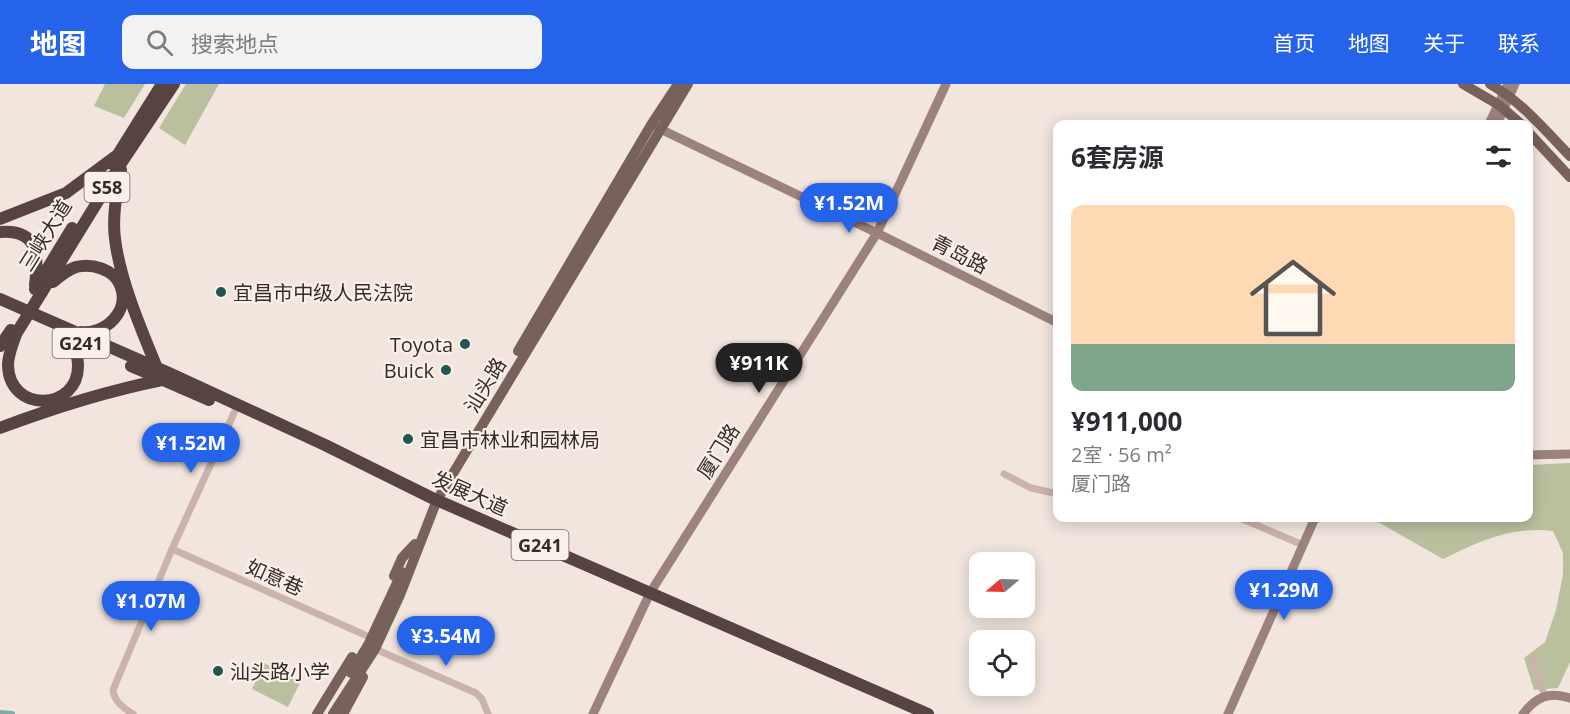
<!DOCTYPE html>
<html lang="zh">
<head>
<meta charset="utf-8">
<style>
	body { margin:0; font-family:"Open Sans","Noto Sans SC",sans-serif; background:#f2f2f3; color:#2b2b33; height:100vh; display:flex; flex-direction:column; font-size:22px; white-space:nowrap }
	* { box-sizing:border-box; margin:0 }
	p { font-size:20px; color:#7c7c81 }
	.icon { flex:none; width:33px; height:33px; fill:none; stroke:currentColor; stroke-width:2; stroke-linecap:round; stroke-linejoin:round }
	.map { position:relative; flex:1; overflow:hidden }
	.drawer { position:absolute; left:1053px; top:36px; width:480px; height:402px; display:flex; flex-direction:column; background:#fff; border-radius:12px; box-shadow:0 3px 15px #0003 }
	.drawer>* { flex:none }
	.needle { width:39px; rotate:251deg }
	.tools { position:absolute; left:969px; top:468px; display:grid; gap:12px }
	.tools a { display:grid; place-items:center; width:66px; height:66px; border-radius:12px; background:#fff; box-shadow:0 3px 15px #0003; font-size:30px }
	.price { position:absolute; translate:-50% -51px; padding:0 14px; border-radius:21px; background:#2563eb; color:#fff; font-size:20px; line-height:39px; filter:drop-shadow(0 2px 3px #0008) }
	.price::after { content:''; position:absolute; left:50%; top:36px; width:18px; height:14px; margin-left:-9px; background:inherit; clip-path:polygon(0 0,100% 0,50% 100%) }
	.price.current { background:#222; color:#fff }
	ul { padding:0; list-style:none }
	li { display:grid; align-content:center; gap:12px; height:318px; padding:0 18px }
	li span { display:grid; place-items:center; height:186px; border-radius:12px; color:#555 }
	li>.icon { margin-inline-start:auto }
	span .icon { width:108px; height:108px; fill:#fffc; stroke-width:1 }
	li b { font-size:26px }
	h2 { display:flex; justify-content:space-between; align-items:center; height:72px; padding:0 18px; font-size:26px }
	header { display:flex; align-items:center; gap:36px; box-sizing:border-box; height:84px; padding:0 30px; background:#2563eb; color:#fff }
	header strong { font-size:28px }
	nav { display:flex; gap:33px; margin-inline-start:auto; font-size:21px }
	.search { width:420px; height:54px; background:#f2f2f3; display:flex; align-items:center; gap:15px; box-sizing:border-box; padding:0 21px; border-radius:12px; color:#7c7c81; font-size:22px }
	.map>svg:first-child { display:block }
	.green { fill:#babf9e }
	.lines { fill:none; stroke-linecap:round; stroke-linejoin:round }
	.canal { stroke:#7eada7; stroke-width:6 }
	.street { stroke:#c9b3aa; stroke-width:7 }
	.secondary { stroke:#9c827c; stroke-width:9 }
	.primary { stroke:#78605b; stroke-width:10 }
	.highway { stroke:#574441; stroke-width:12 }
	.highway-bridge { stroke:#574441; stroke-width:12 }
	.poi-dot { fill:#215651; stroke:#f9f0ea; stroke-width:2 }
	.labels { text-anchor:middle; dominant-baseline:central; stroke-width:4.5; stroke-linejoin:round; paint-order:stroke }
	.shield { fill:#f9f0ea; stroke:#706663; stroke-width:1.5 }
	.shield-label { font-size:18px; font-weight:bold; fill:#362b29 }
	.street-label { font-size:20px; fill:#362b29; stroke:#f9f0ea }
	.poi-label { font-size:20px; fill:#362b29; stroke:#f9f0ea; text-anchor:start }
</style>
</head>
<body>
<header>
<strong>地图</strong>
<div class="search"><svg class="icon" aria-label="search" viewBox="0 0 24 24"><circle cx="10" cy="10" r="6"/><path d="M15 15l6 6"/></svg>搜索地点</div>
<nav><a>首页</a><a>地图</a><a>关于</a><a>联系</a></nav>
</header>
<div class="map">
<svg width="1570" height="630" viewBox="0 0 1570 630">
	<rect width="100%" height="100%" fill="#f1e5de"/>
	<!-- green -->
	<path class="green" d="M 105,0 L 145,0 L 124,34 L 94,22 Z
		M 186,0 L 219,0 L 185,61 L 159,44 Z
		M 1570,379 L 1570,578 L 1558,604 L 1534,606 L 1524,574 L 1545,558 L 1556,526 L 1563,490 L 1563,469 L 1553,447 C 1511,442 1480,457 1443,475 L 1371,434 L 1528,434 L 1529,381 Z
		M 264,579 L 301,597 L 288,623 L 252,605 Z"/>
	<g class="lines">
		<!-- canal -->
		<path class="canal" d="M 0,629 L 12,630"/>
		<!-- street -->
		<path class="street" d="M 1004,390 L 1031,404 L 1058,410
			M 1240,434 L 1303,461
			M 172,465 L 365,551
			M 375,565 L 476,609 L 482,615 L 488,630
			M 1532,576 L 1545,613
			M 133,630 C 124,624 114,618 113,606 L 172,465 L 235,327"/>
		<!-- secondary -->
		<path class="secondary" d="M 1489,40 L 1508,0
			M 1497,40 L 1515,0
			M 656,43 L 877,149 L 1058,239
			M 1528,371 L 1570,370
			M 593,630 L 650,509 L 877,149 L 946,0
			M 1228,630 L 1315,434
			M 1523,630 C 1536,613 1549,607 1570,614"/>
		<!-- primary -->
		<path class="primary" d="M 1463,0 L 1499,21 L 1521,40
			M 1490,0 C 1522,18 1545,46 1570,72
			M 1528,48 L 1570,93
			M 518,267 L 651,41 L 678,0
			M 394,492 L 402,474 L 415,460
			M 351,589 L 368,561 L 402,488
			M 317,630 L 352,573
			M 333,630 L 375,565 L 400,511 L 437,416 L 688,0
			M 343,630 L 363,593"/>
		<!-- highway -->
		<path class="highway" d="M 112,80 L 162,0
			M 121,86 C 117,108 112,132 115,155 C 120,196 141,245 157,284
			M 0,135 L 66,109 L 116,72
			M 0,148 C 38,145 39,171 35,201
			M 53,198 C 60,192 67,186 76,183 C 91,179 114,185 120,201 C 131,227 105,251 81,248
			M 35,205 L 72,144
			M 42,208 L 122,78 L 174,0
			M 0,215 L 169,289 L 325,361 L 432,414 L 928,630
			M 16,250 C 13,260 8,270 8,281 C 9,330 79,327 78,281 C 78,271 74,262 71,254
			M 0,262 L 11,246
			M 131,282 L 209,316
			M 0,344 C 53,324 107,307 162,296"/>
		<!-- highway-bridge -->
		<path class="highway-bridge" d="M 16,250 L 42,208"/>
	</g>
	<!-- markers -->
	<g class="poi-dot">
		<circle cx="221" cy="208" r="6"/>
		<circle cx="465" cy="260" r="6"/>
		<circle cx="446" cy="286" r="6"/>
		<circle cx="408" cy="355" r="6"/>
		<circle cx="218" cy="587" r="6"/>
	</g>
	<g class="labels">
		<!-- shield labels -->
		<g class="shield">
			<rect x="84.5" y="88" width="45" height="30" rx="4.5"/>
			<rect x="52.5" y="244" width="57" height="30" rx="4.5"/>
			<rect x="511.5" y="446" width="57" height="30" rx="4.5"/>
		</g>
		<g class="shield-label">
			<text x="107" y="103">S58</text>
			<text x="81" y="259">G241</text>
			<text x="540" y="461">G241</text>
		</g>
		<!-- street labels -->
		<g class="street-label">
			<text transform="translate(45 151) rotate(-58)">三峡大道</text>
			<text transform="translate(960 170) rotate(27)">青岛路</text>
			<text transform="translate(485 301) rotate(-59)">汕头路</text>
			<text transform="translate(718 367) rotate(-58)">厦门路</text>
			<text transform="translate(470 409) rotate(24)">发展大道</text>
			<text transform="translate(275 493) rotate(24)">如意巷</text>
		</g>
		<!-- poi labels -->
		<g class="poi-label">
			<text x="233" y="208">宜昌市中级人民法院</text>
			<text x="453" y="260" text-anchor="end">Toyota</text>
			<text x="434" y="286" text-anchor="end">Buick</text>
			<text x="420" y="355">宜昌市林业和园林局</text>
			<text x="230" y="587">汕头路小学</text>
		</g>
	</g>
</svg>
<div class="tools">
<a><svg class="needle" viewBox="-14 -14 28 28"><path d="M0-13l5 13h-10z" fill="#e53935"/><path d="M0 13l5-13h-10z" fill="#7c7c81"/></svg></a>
<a><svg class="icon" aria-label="locate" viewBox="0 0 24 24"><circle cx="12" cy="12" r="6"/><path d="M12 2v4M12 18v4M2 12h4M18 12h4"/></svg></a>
</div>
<b class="price" style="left:849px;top:150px">¥1.52M</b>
<b class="price current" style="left:759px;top:310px">¥911K</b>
<b class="price" style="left:191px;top:390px">¥1.52M</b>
<b class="price" style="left:1284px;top:537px">¥1.29M</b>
<b class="price" style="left:151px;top:548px">¥1.07M</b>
<b class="price" style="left:446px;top:583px">¥3.54M</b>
<section class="drawer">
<h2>6套房源<svg class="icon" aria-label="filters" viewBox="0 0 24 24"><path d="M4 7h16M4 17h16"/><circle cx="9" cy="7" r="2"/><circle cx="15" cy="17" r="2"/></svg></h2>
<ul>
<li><span style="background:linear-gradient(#ffd9b3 75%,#7fa58c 0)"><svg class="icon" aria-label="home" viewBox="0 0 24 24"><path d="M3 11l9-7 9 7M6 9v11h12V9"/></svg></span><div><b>¥911,000</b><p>2室 · 56 m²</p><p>厦门路</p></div></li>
</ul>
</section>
</div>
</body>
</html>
